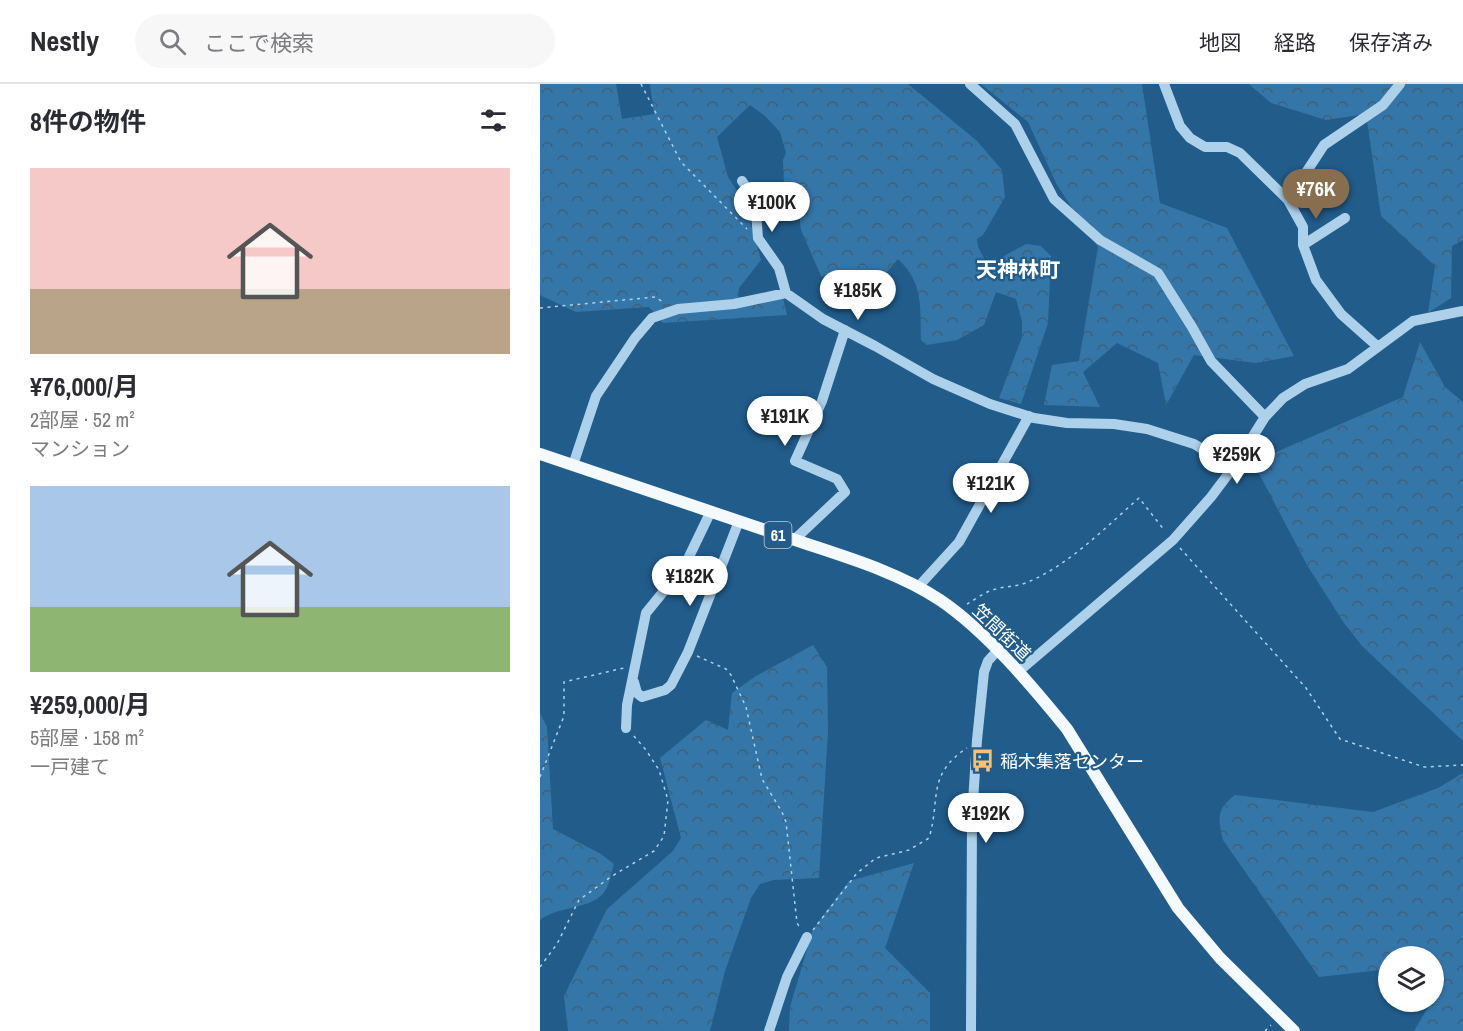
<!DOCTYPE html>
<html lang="ja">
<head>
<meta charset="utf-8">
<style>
	body { margin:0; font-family:"Archivo Narrow","Noto Sans JP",sans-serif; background:#f7f7f7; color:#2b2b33; height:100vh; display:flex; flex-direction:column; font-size:22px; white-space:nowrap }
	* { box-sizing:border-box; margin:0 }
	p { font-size:20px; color:#7c7c81 }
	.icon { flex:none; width:33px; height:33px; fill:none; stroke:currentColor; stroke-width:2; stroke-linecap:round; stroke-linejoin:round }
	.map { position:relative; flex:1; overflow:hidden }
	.drawer { display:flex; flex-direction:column; background:#fff; width:540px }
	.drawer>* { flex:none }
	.tools { position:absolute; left:838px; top:862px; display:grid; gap:12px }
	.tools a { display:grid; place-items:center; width:66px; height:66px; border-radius:50%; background:#fff; box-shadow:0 2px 4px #0004; font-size:30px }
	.price { position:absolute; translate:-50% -51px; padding:0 14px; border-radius:21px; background:#fff; color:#222; font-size:20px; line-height:39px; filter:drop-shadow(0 2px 3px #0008) }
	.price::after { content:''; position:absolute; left:50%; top:36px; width:18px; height:14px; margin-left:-9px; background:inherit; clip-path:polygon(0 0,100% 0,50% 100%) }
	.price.selected { background:#876e4e; color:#fff }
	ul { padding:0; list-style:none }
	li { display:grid; align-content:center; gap:12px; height:318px; padding:0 30px }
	li span { display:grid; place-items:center; height:186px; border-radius:0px; color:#555 }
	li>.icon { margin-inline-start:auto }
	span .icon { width:108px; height:108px; fill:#fffc; stroke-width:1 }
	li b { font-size:26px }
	h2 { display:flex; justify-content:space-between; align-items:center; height:72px; padding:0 30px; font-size:26px }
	header { display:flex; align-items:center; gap:36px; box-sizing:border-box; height:84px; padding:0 30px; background:#fff; border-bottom:2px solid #e1e1e2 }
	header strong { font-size:28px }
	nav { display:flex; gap:33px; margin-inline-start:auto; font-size:21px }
	.search { width:420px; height:54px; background:#f7f7f7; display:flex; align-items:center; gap:15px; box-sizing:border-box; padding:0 21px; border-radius:33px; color:#7c7c81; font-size:22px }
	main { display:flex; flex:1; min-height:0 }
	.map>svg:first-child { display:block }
	.forest { fill:url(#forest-crowns) }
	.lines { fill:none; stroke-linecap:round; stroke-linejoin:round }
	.path { stroke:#aed1eb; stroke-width:1.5; stroke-dasharray:3 4.5; stroke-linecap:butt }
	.minor { stroke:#aed1eb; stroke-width:10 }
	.major { stroke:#f3f9fe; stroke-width:12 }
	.labels { text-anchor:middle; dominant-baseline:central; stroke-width:4.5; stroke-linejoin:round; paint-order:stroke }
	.shield { fill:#215c8b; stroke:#bccedc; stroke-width:1.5 }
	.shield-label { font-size:16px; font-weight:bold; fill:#fff }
	.street-label { font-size:18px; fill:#fff; stroke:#215c8b }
	.poi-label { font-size:18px; fill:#fff; stroke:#215c8b; text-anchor:start }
	.quarter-label { font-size:21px; font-weight:bold; fill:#fff; stroke:#215c8b }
</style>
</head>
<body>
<header>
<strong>Nestly</strong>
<div class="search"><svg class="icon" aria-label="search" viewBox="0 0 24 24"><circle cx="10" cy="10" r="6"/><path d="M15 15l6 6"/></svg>ここで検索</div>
<nav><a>地図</a><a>経路</a><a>保存済み</a></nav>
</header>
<main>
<section class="drawer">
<h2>8件の物件<svg class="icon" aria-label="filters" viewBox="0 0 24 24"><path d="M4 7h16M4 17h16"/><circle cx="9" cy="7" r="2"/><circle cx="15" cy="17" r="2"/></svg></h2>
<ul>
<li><span style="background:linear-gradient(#f6c9c9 65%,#b9a48a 0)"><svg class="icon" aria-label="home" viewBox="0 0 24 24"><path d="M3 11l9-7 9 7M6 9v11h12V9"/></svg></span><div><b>¥76,000/月</b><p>2部屋 · 52 m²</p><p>マンション</p></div></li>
<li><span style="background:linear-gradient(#a9c7e8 65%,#8fb573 0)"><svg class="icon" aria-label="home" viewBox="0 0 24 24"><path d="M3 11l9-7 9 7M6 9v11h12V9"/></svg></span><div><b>¥259,000/月</b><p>5部屋 · 158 m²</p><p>一戸建て</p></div></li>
</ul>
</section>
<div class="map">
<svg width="923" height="947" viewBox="0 0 923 947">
	<defs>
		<pattern id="forest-crowns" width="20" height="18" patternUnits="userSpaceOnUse" patternTransform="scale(1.5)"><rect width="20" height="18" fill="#3576a8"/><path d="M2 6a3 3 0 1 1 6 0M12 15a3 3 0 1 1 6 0" fill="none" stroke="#425f75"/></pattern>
	</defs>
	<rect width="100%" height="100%" fill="#215c8b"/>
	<!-- forest -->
	<path class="forest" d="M 0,0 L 76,0 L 82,35 L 114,30 L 110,0 L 368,0 L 437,57 L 462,86 L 465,113 L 443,151 L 437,155 L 438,163 L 445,176 L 453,178 L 486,160 L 501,162 L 511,172 L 508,239 L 481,320 L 459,314 L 482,253 L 482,237 L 476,215 L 456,208 L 444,241 L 417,256 L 387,261 L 381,256 C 380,224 384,199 358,175 L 324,215 L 297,196 L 281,192 L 261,146 L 259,130 L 244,101 L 243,76 L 246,69 L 240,48 L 225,32 L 210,21 L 177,53 L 188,93 L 205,119 L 221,176 L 199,204 L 198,213 L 243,214 L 247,231 L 123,239 L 109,223 L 36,228 L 0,211 Z
		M 441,0 L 602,0 L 620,119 L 687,144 L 754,272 L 716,279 L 654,271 L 626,321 L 618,279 L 577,259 L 543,288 L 560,323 L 504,321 L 512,281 L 539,277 L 558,163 L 517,101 L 488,38 Z
		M 709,0 L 923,0 L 923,156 L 912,162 L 911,214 L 888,229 L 895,182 L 841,132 L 826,30 L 786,36 L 731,19 Z
		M 880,258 L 905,303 L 923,318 L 923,657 L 822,562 L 804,539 L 767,481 L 713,378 L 863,313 Z
		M 273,561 L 287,583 L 288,647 L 279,794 L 234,796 L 220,800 L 211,814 L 185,887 L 170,947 L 28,947 L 24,912 L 67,825 L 133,767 L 141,754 L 120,674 L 166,636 L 188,646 L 192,609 L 216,592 Z
		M 0,629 L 7,643 L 13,745 L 61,770 L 74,780 C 71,788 70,800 65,807 C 54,825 17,822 0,836 Z
		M 923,689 L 923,947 L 874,947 L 891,918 L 894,918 L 894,914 L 899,905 L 894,896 L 894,873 L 849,873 L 849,885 L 779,893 L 683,756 C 678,735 676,725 695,711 L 833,728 L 898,704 Z
		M 374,779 L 345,864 L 390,909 L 390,947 L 249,947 L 250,923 L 273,845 L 309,797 Z"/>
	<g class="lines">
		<!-- path -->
		<path class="path" d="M 101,0 L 141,78 L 207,145
			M 0,224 L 115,213 L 123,218
			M 640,464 L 766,604 L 800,655 L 884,683 L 923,681
			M 427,520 C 436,515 446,507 456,505 C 466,502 477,503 488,498 C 529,481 566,443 599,414 L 625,447
			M 157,572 L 186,585 L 191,591 L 206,623 L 222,695 L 242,728 L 246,738 L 257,839 L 261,845
			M 0,693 L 24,632 L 24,598 L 84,584
			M 273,846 L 317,789 L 336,774 L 369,766 L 389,754 C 401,715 386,691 427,664
			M 0,883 L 17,860 L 39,816 L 72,792 L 114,767 L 124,752 L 128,716 L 119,686 L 106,666 L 93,651
			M 725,947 L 731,941"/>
		<!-- minor -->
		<path class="minor" d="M 430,0 L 475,40 L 514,115 L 560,156 L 618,189 L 652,243 L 671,277 L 725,333
			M 624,0 L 640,42 L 650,54 L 665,63 L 687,63 L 700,69 L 748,116 L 763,143 L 763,161 L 776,196 L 801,230 L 837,262
			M 202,97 L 215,116 L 218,154 L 239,184 L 246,209
			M 748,116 L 784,61 L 843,21 L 860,0
			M 763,161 L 805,134
			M 33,381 L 56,312 L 95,254 L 112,234 L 138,225 L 194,220 L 246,209 L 283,235 L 335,262 L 393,295 L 450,320 L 494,334 L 527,339 L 574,340 L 607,345 L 654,360 L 679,375 L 695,381
			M 254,456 L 305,408 L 297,395 L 255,377 L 282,317 L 305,246
			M 378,503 L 419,458 L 489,332
			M 478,588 L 633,456 L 671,413 L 695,381 L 725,333 L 743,314 L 765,300 L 808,285 L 873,237 L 923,227
			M 94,598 L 97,609 L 102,613 L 125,606 L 131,601 L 148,568 L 199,437
			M 86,644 L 87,621 L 106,529 L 145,481 L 171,427
			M 229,947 L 247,893 L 267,853
			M 431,947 L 432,733 L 437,656 L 444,588 L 448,577 L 457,567"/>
		<!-- major -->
		<path class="major" d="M 0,370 C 83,398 166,426 249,454 C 299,471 357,487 400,516 C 446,547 492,602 527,645 L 638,824 L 680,874 L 754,947"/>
	</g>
	<!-- icons -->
	<defs>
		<symbol id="bus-bare" viewBox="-9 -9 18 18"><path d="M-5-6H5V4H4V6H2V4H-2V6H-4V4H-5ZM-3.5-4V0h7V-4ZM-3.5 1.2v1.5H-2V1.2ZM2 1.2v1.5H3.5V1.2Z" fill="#f8c070" stroke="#215c8b" stroke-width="2.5" paint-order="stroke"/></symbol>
	</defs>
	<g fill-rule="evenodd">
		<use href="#bus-bare" x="426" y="660" width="33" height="33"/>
	</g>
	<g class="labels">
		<!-- shield labels -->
		<rect class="shield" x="224.5" y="438" width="27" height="26" rx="4.5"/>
		<g class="shield-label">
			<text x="238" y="451">61</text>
		</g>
		<!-- street labels -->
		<g class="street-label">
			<text transform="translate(462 548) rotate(44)">笠間街道</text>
		</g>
		<!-- poi labels -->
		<g class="poi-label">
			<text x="460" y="677">稲木集落センター</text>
		</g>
		<!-- quarter labels -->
		<g class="quarter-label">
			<text x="478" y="185">天神林町</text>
		</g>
	</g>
</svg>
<div class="tools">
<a><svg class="icon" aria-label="layers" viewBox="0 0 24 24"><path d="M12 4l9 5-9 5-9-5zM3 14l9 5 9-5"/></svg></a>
</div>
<b class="price selected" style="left:776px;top:136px">¥76K</b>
<b class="price" style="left:232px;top:149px">¥100K</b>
<b class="price" style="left:318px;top:237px">¥185K</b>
<b class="price" style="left:245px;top:363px">¥191K</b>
<b class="price" style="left:697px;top:401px">¥259K</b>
<b class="price" style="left:451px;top:430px">¥121K</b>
<b class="price" style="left:150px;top:523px">¥182K</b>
<b class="price" style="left:446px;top:760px">¥192K</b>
</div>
</main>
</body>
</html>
